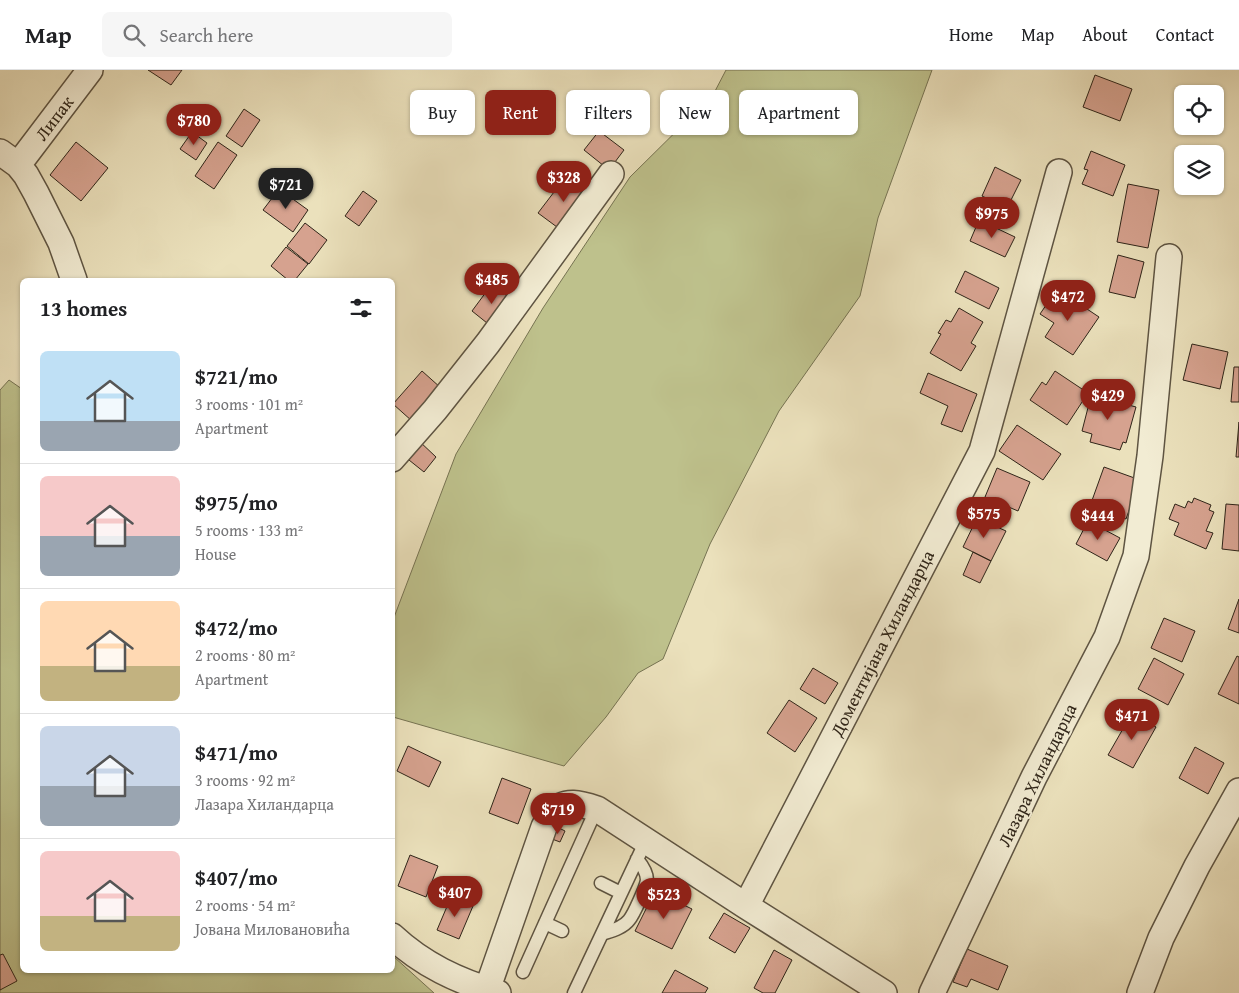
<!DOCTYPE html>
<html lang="en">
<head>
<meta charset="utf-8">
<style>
	body { margin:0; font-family:"Gentium Book Plus",serif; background:#f6f6f6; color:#202124; height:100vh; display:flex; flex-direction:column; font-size:19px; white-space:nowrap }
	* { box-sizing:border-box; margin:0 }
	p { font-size:16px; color:#757577 }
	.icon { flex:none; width:28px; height:28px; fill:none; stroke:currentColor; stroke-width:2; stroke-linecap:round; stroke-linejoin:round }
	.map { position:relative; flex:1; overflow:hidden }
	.sheet { position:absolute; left:20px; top:208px; width:375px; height:695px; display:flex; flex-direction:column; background:#fff; border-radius:8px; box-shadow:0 1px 4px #0004 }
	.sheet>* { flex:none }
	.banner { position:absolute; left:410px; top:20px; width:475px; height:45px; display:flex; gap:10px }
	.controls { position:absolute; left:1174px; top:15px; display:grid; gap:10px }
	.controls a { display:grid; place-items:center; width:50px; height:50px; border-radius:8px; background:#fff; box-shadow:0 1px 4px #0004; font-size:25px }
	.price { position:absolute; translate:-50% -42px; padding:0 11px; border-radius:18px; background:#8f2418; color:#fff; font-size:16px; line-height:32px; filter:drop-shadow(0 1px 2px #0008) }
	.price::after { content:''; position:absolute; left:50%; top:30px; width:15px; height:11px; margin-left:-8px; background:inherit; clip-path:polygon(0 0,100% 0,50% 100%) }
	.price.current { background:#222; color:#fff }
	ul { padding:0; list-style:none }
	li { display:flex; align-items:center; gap:15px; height:125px; padding:0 20px }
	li+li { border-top:1px solid #e0e0e0 }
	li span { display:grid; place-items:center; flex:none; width:140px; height:100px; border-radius:8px; color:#555 }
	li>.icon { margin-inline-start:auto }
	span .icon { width:60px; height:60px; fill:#fffc; stroke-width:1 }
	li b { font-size:21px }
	h2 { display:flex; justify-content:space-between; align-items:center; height:60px; padding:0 20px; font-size:21px }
	.pill { padding:0 18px; border-radius:8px; background:#fff; box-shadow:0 1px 4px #0004; font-size:18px; line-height:45px }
	.pill.current { background:#8f2418; color:#fff }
	header { display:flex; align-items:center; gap:30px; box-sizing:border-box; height:70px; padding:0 25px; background:#fff; border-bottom:1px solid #e0e0e0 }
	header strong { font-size:24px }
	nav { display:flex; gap:28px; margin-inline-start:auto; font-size:18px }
	.search { width:350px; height:45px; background:#f6f6f6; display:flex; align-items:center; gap:12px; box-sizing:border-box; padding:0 18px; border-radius:8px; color:#757577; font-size:19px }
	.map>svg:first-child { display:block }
	.green { fill:#bec18c; stroke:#767352 }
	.building { fill:#d6a28f; stroke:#2f2519 }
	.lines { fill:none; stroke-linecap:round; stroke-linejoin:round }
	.lane-casing { stroke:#5e5442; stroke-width:15 }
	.street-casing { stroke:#5e5442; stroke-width:28 }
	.lane { stroke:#f2ecd3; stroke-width:12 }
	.street { stroke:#f2ecd3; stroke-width:25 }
	.labels { text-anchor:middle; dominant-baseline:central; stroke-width:4; stroke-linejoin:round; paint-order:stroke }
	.street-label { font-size:18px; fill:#2f2519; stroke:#f2ecd3 }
</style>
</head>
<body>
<header>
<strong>Map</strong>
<div class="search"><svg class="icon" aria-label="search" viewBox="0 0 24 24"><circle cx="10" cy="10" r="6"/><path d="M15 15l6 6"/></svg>Search here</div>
<nav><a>Home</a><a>Map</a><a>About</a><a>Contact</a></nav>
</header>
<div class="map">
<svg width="1239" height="923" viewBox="0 0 1239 923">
	<rect width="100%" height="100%" fill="#ebe1bc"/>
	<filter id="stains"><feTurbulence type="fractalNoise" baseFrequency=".004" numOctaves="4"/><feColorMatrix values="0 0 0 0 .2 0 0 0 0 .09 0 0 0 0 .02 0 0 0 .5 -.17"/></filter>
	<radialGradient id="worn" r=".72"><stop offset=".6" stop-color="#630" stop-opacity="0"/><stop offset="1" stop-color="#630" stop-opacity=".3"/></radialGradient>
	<!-- green -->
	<path class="green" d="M 726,0 L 932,0 L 878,148 L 860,226 L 779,341 L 710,474 L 663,589 L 638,603 L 606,647 L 564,696 L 393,647 L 393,550 L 456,384 L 543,238 L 630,107 L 713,25 Z
		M 9,310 L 22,319 L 22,900 L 392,900 L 393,886 L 434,923 L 0,923 L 0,320 Z"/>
	<!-- building -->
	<path class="building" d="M 148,0 L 182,0 L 171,15 Z
		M 1095,5 L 1132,19 L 1120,51 L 1083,37 Z
		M 244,39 L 260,50 L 242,77 L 226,66 Z
		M 599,61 L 624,80 L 609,100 L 584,80 Z
		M 192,62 L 207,73 L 196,90 L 180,79 Z
		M 76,72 L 108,98 L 81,131 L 50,105 Z
		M 218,72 L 237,85 L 214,119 L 195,106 Z
		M 1091,81 L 1125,95 L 1113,126 L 1082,114 L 1088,100 L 1084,99 Z
		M 995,97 L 1021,110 L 1007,138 L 982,126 Z
		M 567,105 L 590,123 L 561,160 L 538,143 Z
		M 1128,114 L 1159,120 L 1148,178 L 1117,172 Z
		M 279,119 L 308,140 L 293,162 L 263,140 Z
		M 363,121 L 377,131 L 359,156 L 345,146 Z
		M 979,150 L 1015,167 L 1005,187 L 970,171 Z
		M 305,153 L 327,170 L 309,194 L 287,176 Z
		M 286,177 L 308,194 L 295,210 L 288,210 L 271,196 Z
		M 1118,185 L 1144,192 L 1135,228 L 1109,222 Z
		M 965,201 L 999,218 L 989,239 L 955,222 Z
		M 492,214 L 513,230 L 492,257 L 472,241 Z
		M 1057,219 L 1099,247 L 1073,285 L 1045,267 L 1054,253 L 1040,244 Z
		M 959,238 L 983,252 L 971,273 L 976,276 L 961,301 L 930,283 L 941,264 L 938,263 L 946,250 L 951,252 Z
		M 1192,274 L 1228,282 L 1220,319 L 1183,310 Z
		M 1234,297 L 1239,297 L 1239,332 L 1231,332 Z
		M 422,301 L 441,318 L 412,351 L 393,334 Z
		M 1055,301 L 1088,323 L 1067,355 L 1030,330 L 1042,312 L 1046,315 Z
		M 928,303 L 977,324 L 962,362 L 941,354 L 948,336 L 920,323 Z
		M 1092,322 L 1111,327 L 1110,330 L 1136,337 L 1126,373 L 1123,372 L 1120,380 L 1090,372 L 1092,364 L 1082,361 Z
		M 1239,352 L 1239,387 L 1236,387 Z
		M 1017,355 L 1061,384 L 1043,410 L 999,381 Z
		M 418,370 L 436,387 L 424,402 L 404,386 Z
		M 1104,397 L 1140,410 L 1126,449 L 1090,436 Z
		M 997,398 L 1030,412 L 1018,441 L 985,427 Z
		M 1194,428 L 1211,435 L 1209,440 L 1214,442 L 1206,461 L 1213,463 L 1206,479 L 1174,465 L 1179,453 L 1169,449 L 1175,434 L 1185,438 L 1188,431 L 1192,433 Z
		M 1226,434 L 1239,435 L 1239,481 L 1222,479 Z
		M 977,448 L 1006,461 L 991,491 L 963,477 Z
		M 1088,451 L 1120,468 L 1107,491 L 1076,474 Z
		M 973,482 L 991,491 L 980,513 L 963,505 Z
		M 1239,529 L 1239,563 L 1228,559 Z
		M 1164,548 L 1195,561 L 1182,592 L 1151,578 Z
		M 1237,586 L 1239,587 L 1239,634 L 1218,624 Z
		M 1154,588 L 1184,604 L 1168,635 L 1138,619 Z
		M 813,598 L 838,613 L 825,634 L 800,619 Z
		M 789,630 L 817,648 L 795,682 L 767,663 Z
		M 1132,643 L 1156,657 L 1133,698 L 1108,685 Z
		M 408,676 L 441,692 L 429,717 L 397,701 Z
		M 1195,677 L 1224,693 L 1208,724 L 1179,708 Z
		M 502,708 L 531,719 L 518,754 L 489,743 Z
		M 557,757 L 565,761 L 560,772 L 552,769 Z
		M 410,785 L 438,796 L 426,827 L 398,816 Z
		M 655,821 L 692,839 L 672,879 L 635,861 Z
		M 451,827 L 473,836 L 459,869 L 437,860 Z
		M 724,843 L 750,858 L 735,883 L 709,868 Z
		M 967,879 L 1008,896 L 998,920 L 971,909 L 967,917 L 953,912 Z
		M 774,880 L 792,890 L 775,923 L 763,923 L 754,918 Z
		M 3,884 L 17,911 L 0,920 L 0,885 Z
		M 675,900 L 708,918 L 705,923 L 662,923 Z"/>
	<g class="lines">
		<defs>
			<path id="lane" d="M 601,813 L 621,823
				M 545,853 L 562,861
				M 602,864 C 611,861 623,858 629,850 C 634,844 646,817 647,810 C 647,802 642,795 637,789
				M 523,902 L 591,751
				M 574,923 L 642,779"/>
			<path id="street" d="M 0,82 L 18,95 L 26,105 L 36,123 L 61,173 L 74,210
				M 18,95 L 90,0
				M 392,389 L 435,340 L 488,273 L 611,104
				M 746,836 L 982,381 L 1059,102
				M 392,866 C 423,895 458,911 498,923
				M 485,923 L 487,920 L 544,757 C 547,752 549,747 553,743 C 564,728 582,734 597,739 L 746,836 L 884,923
				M 932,923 L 1034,707 L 1107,567 L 1136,486 L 1150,386 L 1169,187
				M 1140,923 L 1161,868 L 1197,796 L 1239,721"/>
		</defs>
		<!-- lane casing -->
		<use href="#lane" class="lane-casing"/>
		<!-- street casing -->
		<use href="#street" class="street-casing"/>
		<!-- lane -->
		<use href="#lane" class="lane"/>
		<!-- street -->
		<use href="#street" class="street"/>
	</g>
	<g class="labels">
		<!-- street labels -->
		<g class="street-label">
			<text transform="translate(54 48) rotate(-53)">Липак</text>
			<text transform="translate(882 573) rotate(-63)">Доментијана Хиландарца</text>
			<text transform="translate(1037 705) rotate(-64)">Лазара Хиландарца</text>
		</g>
	</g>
	<rect width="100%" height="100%" filter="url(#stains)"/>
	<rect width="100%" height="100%" fill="url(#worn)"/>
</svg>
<div class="controls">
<a><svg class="icon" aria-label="locate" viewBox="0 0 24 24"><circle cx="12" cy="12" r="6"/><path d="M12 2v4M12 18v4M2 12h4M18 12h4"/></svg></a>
<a><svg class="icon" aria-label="layers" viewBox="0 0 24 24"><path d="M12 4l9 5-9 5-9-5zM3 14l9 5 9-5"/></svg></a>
</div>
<b class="price" style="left:194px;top:76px">$780</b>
<b class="price" style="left:564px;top:133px">$328</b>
<b class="price current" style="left:286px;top:140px">$721</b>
<b class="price" style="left:992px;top:169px">$975</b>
<b class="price" style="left:492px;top:235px">$485</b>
<b class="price" style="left:1068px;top:252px">$472</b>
<b class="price" style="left:1108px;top:351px">$429</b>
<b class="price" style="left:984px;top:469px">$575</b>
<b class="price" style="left:1098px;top:471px">$444</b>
<b class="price" style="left:1132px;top:671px">$471</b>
<b class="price" style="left:558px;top:765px">$719</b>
<b class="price" style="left:455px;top:848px">$407</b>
<b class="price" style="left:664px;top:850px">$523</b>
<div class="banner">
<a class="pill">Buy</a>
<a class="pill current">Rent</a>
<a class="pill">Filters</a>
<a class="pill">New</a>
<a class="pill">Apartment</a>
</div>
<section class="sheet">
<h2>13 homes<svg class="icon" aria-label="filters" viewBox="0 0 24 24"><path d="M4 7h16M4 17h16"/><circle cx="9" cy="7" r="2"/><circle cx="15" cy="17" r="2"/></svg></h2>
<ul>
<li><span style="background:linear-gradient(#bfe0f5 70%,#9aa5b1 0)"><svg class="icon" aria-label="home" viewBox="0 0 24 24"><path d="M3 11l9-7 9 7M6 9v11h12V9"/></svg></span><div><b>$721/mo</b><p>3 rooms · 101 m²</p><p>Apartment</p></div></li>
<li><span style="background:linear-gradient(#f6c9c9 60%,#9aa5b1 0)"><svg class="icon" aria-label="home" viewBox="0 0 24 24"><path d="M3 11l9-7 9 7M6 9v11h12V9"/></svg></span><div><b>$975/mo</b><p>5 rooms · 133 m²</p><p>House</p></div></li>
<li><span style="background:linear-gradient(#ffd9b3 65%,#c2b280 0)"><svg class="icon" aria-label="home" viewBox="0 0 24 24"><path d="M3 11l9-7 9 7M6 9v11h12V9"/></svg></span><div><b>$472/mo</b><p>2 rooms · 80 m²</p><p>Apartment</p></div></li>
<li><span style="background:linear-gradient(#c9d6e8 60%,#9aa5b1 0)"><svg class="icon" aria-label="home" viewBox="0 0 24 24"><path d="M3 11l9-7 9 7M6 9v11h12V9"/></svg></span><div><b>$471/mo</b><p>3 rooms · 92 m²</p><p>Лазара Хиландарца</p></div></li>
<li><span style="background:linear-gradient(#f6c9c9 65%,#c2b280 0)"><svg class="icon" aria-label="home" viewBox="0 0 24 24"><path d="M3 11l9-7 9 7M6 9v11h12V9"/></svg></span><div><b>$407/mo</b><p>2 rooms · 54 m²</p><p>Јована Миловановића</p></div></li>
</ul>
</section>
</div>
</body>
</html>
